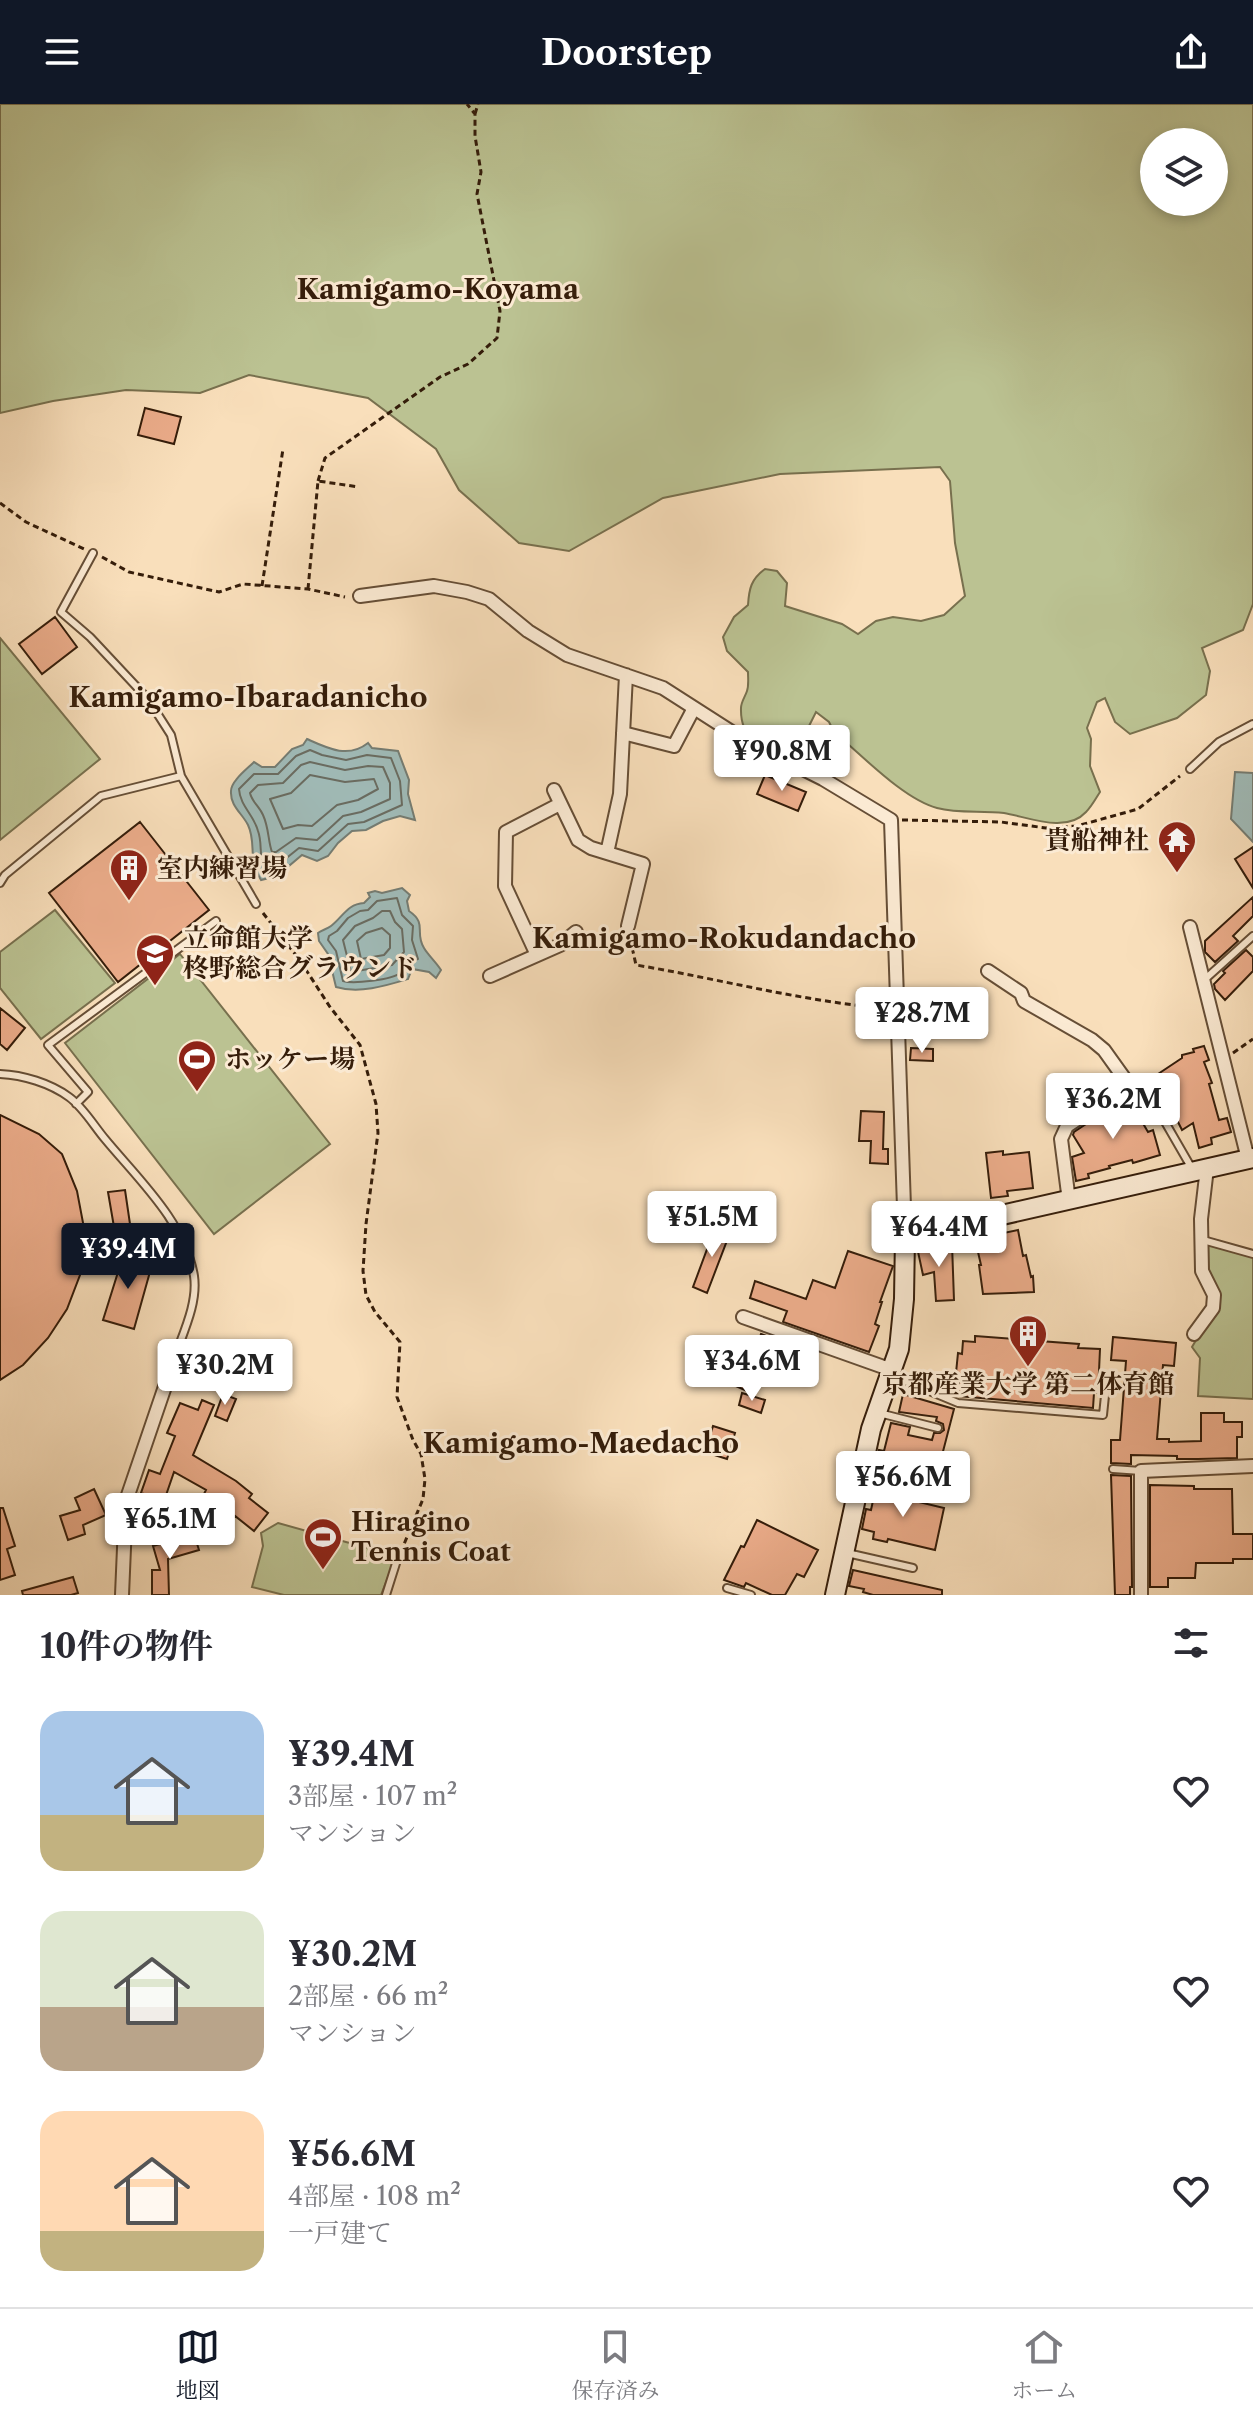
<!DOCTYPE html>
<html lang="ja">
<head>
<meta charset="utf-8">
<style>
	body { margin:0; font-family:"Libre Caslon Text","Noto Serif JP",serif; background:#f7f7f7; color:#2b2b33; height:100vh; display:flex; flex-direction:column; font-size:30px; white-space:nowrap }
	* { box-sizing:border-box; margin:0 }
	p { font-size:26px; color:#7c7c81 }
	.icon { flex:none; width:44px; height:44px; fill:none; stroke:currentColor; stroke-width:2; stroke-linecap:round; stroke-linejoin:round }
	.map { position:relative; height:1491px; overflow:hidden }
	.drawer { display:flex; flex-direction:column; background:#fff; flex:1 }
	.drawer>* { flex:none }
	.controls { position:absolute; left:1140px; top:24px; display:grid; gap:16px }
	.controls a { display:grid; place-items:center; width:88px; height:88px; border-radius:50%; background:#fff; box-shadow:0 4px 12px #0003; font-size:40px }
	.price { position:absolute; translate:-50% -68px; padding:0 18px; border-radius:8px; background:#fff; color:#222; font-size:26px; line-height:52px; filter:drop-shadow(0 2px 4px #0008) }
	.price::after { content:''; position:absolute; left:50%; top:48px; width:24px; height:18px; margin-left:-12px; background:inherit; clip-path:polygon(0 0,100% 0,50% 100%) }
	.price.active { background:#111827; color:#fff }
	ul { padding:0; list-style:none }
	li { display:flex; align-items:center; gap:24px; height:200px; padding:0 40px }
	li span { display:grid; place-items:center; flex:none; width:224px; height:160px; border-radius:24px; color:#555 }
	li>.icon { margin-inline-start:auto }
	span .icon { width:96px; height:96px; fill:#fffc; stroke-width:1 }
	li b { font-size:34px }
	h2 { display:flex; justify-content:space-between; align-items:center; height:96px; padding:0 40px; font-size:34px }
	header { display:flex; justify-content:space-between; align-items:center; height:104px; padding:0 40px; background:#111827; color:#fff; font-size:36px; font-weight:700 }
	.tabs { display:flex; justify-content:space-around; align-items:center; height:112px; border-top:2px solid #e1e1e2; background:#fff; font-size:22px; color:#7c7c81 }
	.tabs a { display:grid; justify-items:center; gap:4px }
	.tabs .active { color:#111827 }
	.map>svg:first-child { display:block }
	.green { fill:#bbc292; stroke:#78704e; stroke-width:2; fill-rule:evenodd }
	.water { fill:#a0bbb8; stroke:#757c72; stroke-width:2 }
	.lines { fill:none; stroke-linecap:round; stroke-linejoin:round }
	.shore { stroke:#6a6c61; stroke-width:2 }
	.building { fill:#ebac8a; stroke:#351d0a; stroke-width:2 }
	.lane-casing { stroke:#664e36; stroke-width:10 }
	.street-casing { stroke:#664e36; stroke-width:16 }
	.secondary-casing { stroke:#351d0a; stroke-width:22 }
	.path { stroke:#351d0a; stroke-width:3; stroke-dasharray:6 4; stroke-linecap:butt }
	.lane { stroke:#fbead3; stroke-width:6 }
	.street { stroke:#fbead3; stroke-width:12 }
	.secondary { stroke:#fbead3; stroke-width:18 }
	.labels { text-anchor:middle; dominant-baseline:central; stroke-width:6; stroke-linejoin:round; paint-order:stroke }
	.poi-label { font-size:26px; font-weight:bold; fill:#351d0a; stroke:#fbead3; text-anchor:start }
	.neighbourhood-label { font-size:28px; font-weight:bold; fill:#351d0a; stroke:#fbead3 }
</style>
</head>
<body>
<header><svg class="icon" aria-label="menu" viewBox="0 0 24 24"><path d="M4 6h16M4 12h16M4 18h16"/></svg>Doorstep<svg class="icon" aria-label="share" viewBox="0 0 24 24"><path d="M12 15V3M7 8l5-5 5 5M5 13v7h14v-7"/></svg></header>
<div class="map">
<svg width="1253" height="1491" viewBox="0 0 1253 1491">
	<rect width="100%" height="100%" fill="#f9dfbb"/>
	<filter id="stains"><feTurbulence type="fractalNoise" baseFrequency=".0025" numOctaves="4"/><feColorMatrix values="0 0 0 0 .2 0 0 0 0 .09 0 0 0 0 .02 0 0 0 .5 -.17"/></filter>
	<radialGradient id="worn" r=".72"><stop offset=".6" stop-color="#630" stop-opacity="0"/><stop offset="1" stop-color="#630" stop-opacity=".3"/></radialGradient>
	<!-- green -->
	<path class="green" d="M 0,0 L 1253,0 L 1253,500 L 1243,526 L 1202,544 L 1210,567 L 1206,591 L 1177,614 L 1130,630 L 1115,618 L 1105,594 L 1097,598 L 1087,624 L 1091,635 L 1090,662 L 1100,688 C 1096,694 1092,702 1086,708 C 1066,730 1028,713 1004,709 C 982,706 959,710 937,704 C 903,695 862,651 834,628 L 829,618 L 816,608 L 802,636 L 786,647 C 760,641 740,636 741,604 C 741,598 745,593 747,587 C 749,581 748,575 748,568 L 727,547 L 723,533 L 734,513 L 748,501 C 749,485 751,475 765,465 L 777,467 L 787,479 L 785,502 L 842,520 L 858,530 L 876,517 L 893,513 L 921,517 L 944,511 L 965,492 L 955,439 L 950,377 L 940,363 L 780,370 L 663,394 L 569,447 L 519,439 L 459,386 L 436,345 L 368,294 L 249,271 L 200,289 L 126,286 L 53,297 L 0,309 ZM 1154,38 L 1214,38 L 1214,98 L 1154,98 Z
		M 0,534 L 100,655 L 0,736 Z
		M 55,806 L 115,879 L 41,935 L 0,884 L 0,848 Z
		M 180,850 L 330,1040 L 214,1130 L 65,939 Z
		M 1204,1139 L 1253,1153 L 1253,1295 L 1198,1292 L 1200,1254 L 1192,1243 L 1215,1204 L 1204,1165 Z
		M 278,1419 L 396,1452 L 381,1491 L 284,1491 L 252,1483 L 263,1442 L 261,1429 Z"/>
	<!-- water -->
	<path class="water" d="M 307,635 C 327,644 348,655 368,639 L 372,644 L 398,647 L 409,676 L 408,690 L 415,716 L 400,712 L 383,717 L 366,726 L 352,727 L 338,739 L 328,752 L 317,757 L 302,751 L 277,772 L 261,776 C 247,755 257,740 248,721 C 242,709 230,702 231,687 C 231,677 247,665 254,658 L 262,663 L 275,663 L 292,645 L 303,641 Z
		M 1235,668 L 1253,669 L 1253,738 L 1231,715 Z
		M 402,784 L 410,791 L 407,797 L 409,807 C 428,820 414,828 424,844 C 428,851 436,858 441,866 L 436,874 L 429,868 L 412,865 L 408,875 C 385,882 359,890 336,883 L 328,850 L 319,837 L 318,829 C 322,826 327,825 331,822 C 343,813 347,800 364,799 L 370,793 L 368,789 L 375,787 L 382,789 Z"/>
	<g class="lines">
		<!-- shore -->
		<path class="shore" d="M 310,646 L 322,651 L 346,656 L 367,651 L 391,654 L 400,677 L 402,701 L 364,718 L 348,720 L 318,747 L 299,744 L 274,764 L 265,766 C 258,753 263,740 258,727 C 254,711 240,702 239,685 L 254,670 L 278,670 L 296,652 Z
			M 310,658 L 345,666 L 368,662 L 383,663 L 390,679 L 390,695 L 361,708 L 343,712 L 317,736 L 296,734 L 276,748 L 272,748 C 268,737 269,724 263,711 C 259,702 252,698 250,689 L 258,681 L 283,679 L 301,661 Z
			M 310,671 L 345,678 L 374,675 L 378,685 L 358,696 L 337,701 L 312,722 L 298,721 L 283,725 L 270,695 L 291,689 Z
			M 397,794 L 402,811 L 413,822 L 412,836 L 418,855 L 408,858 C 405,862 404,866 400,869 C 392,876 353,880 343,877 L 336,847 L 328,836 L 329,832 L 337,827 L 348,814 L 360,807 L 368,806 L 377,797 Z
			M 382,807 L 390,807 L 395,818 L 402,825 L 404,848 L 392,861 L 351,868 L 343,836 L 355,822 L 373,814 Z
			M 382,824 L 390,831 L 390,844 L 384,851 L 361,855 L 357,837 L 366,829 Z"/>
	</g>
	<!-- building -->
	<path class="building" d="M 145,304 L 181,313 L 174,340 L 138,331 Z
		M 55,513 L 77,543 L 42,570 L 19,540 Z
		M 765,671 L 806,688 L 798,707 L 757,690 Z
		M 140,718 L 209,806 L 118,878 L 49,789 Z
		M 1253,743 L 1253,784 L 1235,755 Z
		M 1253,793 L 1253,812 L 1233,832 L 1238,837 L 1215,858 L 1205,848 L 1205,837 Z
		M 1246,846 L 1253,853 L 1253,867 L 1225,896 L 1215,885 L 1214,880 L 1225,869 L 1223,867 Z
		M 0,904 L 25,924 L 7,946 L 0,940 Z
		M 1204,942 L 1209,956 L 1204,958 L 1212,979 L 1209,980 L 1219,1016 L 1227,1014 L 1231,1028 L 1211,1034 L 1212,1040 L 1199,1044 L 1193,1019 L 1182,1026 L 1155,972 L 1182,954 L 1182,951 L 1194,948 L 1193,945 Z
		M 911,944 L 933,945 L 933,957 L 910,956 Z
		M 1124,995 L 1134,1010 L 1137,1009 L 1148,1028 L 1153,1026 L 1160,1051 L 1133,1059 L 1132,1056 L 1109,1062 L 1110,1064 L 1088,1070 L 1089,1074 L 1076,1077 L 1072,1053 L 1084,1049 L 1073,1031 L 1074,1028 Z
		M 861,1007 L 884,1008 L 883,1045 L 888,1045 L 888,1060 L 870,1059 L 871,1037 L 859,1037 Z
		M 0,1011 L 39,1030 L 62,1050 L 77,1087 L 84,1124 L 80,1171 L 67,1205 L 48,1234 L 23,1261 L 0,1276 Z
		M 1003,1047 L 1003,1051 L 1029,1048 L 1033,1084 L 1007,1087 L 1008,1092 L 991,1094 L 986,1049 Z
		M 125,1086 L 130,1120 L 114,1123 L 108,1088 Z
		M 716,1121 L 731,1126 L 707,1189 L 693,1183 Z
		M 1018,1126 L 1023,1152 L 1026,1151 L 1031,1173 L 1033,1172 L 1034,1188 L 983,1190 L 979,1161 L 981,1161 L 975,1135 Z
		M 952,1140 L 954,1196 L 936,1197 L 934,1168 L 923,1171 L 917,1143 Z
		M 848,1147 L 893,1162 L 880,1198 L 882,1198 L 875,1220 L 879,1222 L 869,1248 L 783,1218 L 787,1207 L 750,1194 L 755,1177 L 806,1195 L 813,1176 L 835,1184 Z
		M 124,1149 L 153,1157 L 134,1225 L 103,1216 Z
		M 761,1230 L 785,1239 L 778,1255 L 755,1247 Z
		M 975,1232 L 1079,1240 L 1078,1244 L 1100,1245 L 1098,1289 L 1094,1289 L 1093,1304 L 958,1292 L 959,1279 L 955,1279 L 958,1249 L 962,1250 L 963,1237 L 975,1238 Z
		M 1113,1233 L 1176,1239 L 1174,1262 L 1163,1261 L 1157,1335 L 1169,1335 L 1169,1338 L 1201,1337 L 1201,1309 L 1224,1309 L 1224,1318 L 1242,1318 L 1242,1333 L 1237,1333 L 1237,1354 L 1198,1355 L 1177,1355 L 1177,1352 L 1131,1351 L 1131,1360 L 1111,1359 L 1111,1336 L 1120,1336 L 1126,1257 L 1111,1256 Z
		M 742,1248 L 763,1257 L 749,1288 L 729,1279 Z
		M 742,1289 L 765,1296 L 761,1309 L 739,1301 Z
		M 223,1290 L 236,1295 L 227,1317 L 215,1312 Z
		M 903,1290 L 954,1305 L 940,1359 L 943,1360 L 940,1374 L 899,1366 L 898,1371 L 880,1366 L 881,1364 L 875,1363 L 879,1346 L 884,1347 L 891,1319 L 910,1323 L 908,1331 L 932,1336 L 934,1329 L 940,1329 L 944,1326 L 943,1320 L 936,1317 L 937,1313 L 899,1308 Z
		M 202,1296 L 214,1301 L 193,1351 L 236,1377 L 252,1390 L 249,1394 L 268,1409 L 254,1427 L 235,1412 L 231,1417 L 212,1403 L 210,1406 L 199,1400 L 206,1386 L 174,1368 L 164,1397 L 141,1389 L 149,1366 L 160,1370 L 175,1332 L 167,1329 L 180,1299 L 198,1306 Z
		M 713,1322 L 735,1329 L 727,1355 L 705,1348 Z
		M 1111,1371 L 1131,1372 L 1132,1483 L 1130,1483 L 1130,1491 L 1115,1491 Z
		M 877,1378 L 896,1382 L 894,1392 L 944,1404 L 935,1446 L 888,1435 L 887,1438 L 873,1435 L 874,1428 L 862,1425 L 866,1405 L 871,1406 Z
		M 1150,1381 L 1194,1382 L 1194,1385 L 1232,1385 L 1233,1430 L 1253,1430 L 1253,1455 L 1233,1455 L 1233,1459 L 1196,1459 L 1195,1474 L 1168,1474 L 1168,1483 L 1150,1483 Z
		M 94,1385 L 106,1411 L 83,1421 L 85,1430 L 68,1436 L 60,1412 L 80,1406 L 75,1394 Z
		M 139,1390 L 151,1394 L 145,1411 L 135,1407 Z
		M 0,1404 L 3,1404 L 15,1442 L 7,1445 L 15,1471 L 0,1476 Z
		M 757,1416 L 818,1446 L 804,1473 L 797,1470 L 785,1491 L 772,1491 L 746,1479 L 744,1483 L 724,1476 L 741,1442 L 744,1443 Z
		M 194,1430 L 199,1446 L 168,1455 L 169,1491 L 152,1491 L 152,1466 L 160,1466 L 153,1442 Z
		M 853,1466 L 942,1486 L 942,1491 L 873,1491 L 863,1488 L 864,1485 L 849,1482 Z
		M 73,1473 L 78,1489 L 71,1491 L 23,1491 L 22,1487 Z"/>
	<g class="lines">
		<defs>
			<path id="lane" d="M 93,449 L 61,508 L 90,533 L 148,595 L 171,631 L 181,672 L 256,800
				M 1190,665 L 1219,638 L 1253,620
				M 0,779 L 5,771 L 101,692 L 181,672
				M 1203,877 L 1253,832
				M 0,970 C 23,971 50,979 69,993 C 83,1003 94,1022 105,1035 C 138,1075 185,1118 194,1172 C 198,1199 183,1229 174,1255
				M 76,1000 L 88,988 L 48,941 L 216,817
				M 1161,1011 L 1191,1063
				M 1203,1136 L 1253,1150
				M 893,1272 L 958,1299 L 1103,1311 L 1107,1272
				M 879,1309 L 938,1324
				M 1113,1365 L 1141,1367
				M 864,1369 L 931,1384
				M 847,1449 L 913,1464
				M 727,1484 L 751,1491
				M 386,1491 L 398,1453"/>
			<path id="street" d="M 360,492 L 434,482 L 467,488 L 489,495 L 528,527 L 567,551 L 663,584 L 741,634 L 823,675 L 891,716 L 905,1133
				M 623,629 L 674,642 L 694,604
				M 554,686 L 578,736 L 591,744 L 643,760 L 628,822
				M 607,749 L 620,690 L 626,571
				M 1190,823 L 1248,1055
				M 537,851 L 505,782 L 506,728 L 560,700
				M 988,867 L 1021,889 L 1024,897 L 1092,936 L 1104,946 L 1152,1013
				M 490,872 L 560,841 L 576,828
				M 1069,1097 L 1061,1035 L 1067,1022 L 1129,981
				M 743,1213 L 892,1266
				M 1194,1230 L 1213,1204 L 1214,1191 L 1202,1167 L 1201,1115 L 1207,1064
				M 122,1491 L 126,1397 L 174,1256
				M 1141,1491 L 1141,1367 L 1253,1362"/>
			<path id="secondary" d="M 835,1491 L 871,1325 L 899,1245 L 904,1195 L 905,1133 L 1253,1054"/>
		</defs>
		<!-- lane casing -->
		<use href="#lane" class="lane-casing"/>
		<!-- street casing -->
		<use href="#street" class="street-casing"/>
		<!-- secondary casing -->
		<use href="#secondary" class="secondary-casing"/>
		<!-- path -->
		<path class="path" d="M 475,10 L 478,0
			M 318,377 L 325,354 L 440,273 L 468,260 L 497,234 L 500,207 L 477,90 L 481,68 L 475,32 L 475,10 L 467,0
			M 0,399 L 26,418 L 84,445
			M 102,453 L 129,468 L 219,488 L 243,480 L 308,485 L 345,493
			M 262,482 L 283,345
			M 308,485 L 318,377 L 359,383
			M 902,716 L 1001,718 L 1046,724 L 1077,722 L 1138,705 L 1180,672
			M 263,809 L 299,855 L 330,903 L 360,941 L 376,1000 L 378,1029 L 366,1120 L 363,1167 L 366,1191 L 375,1208 L 400,1238 L 397,1293 L 413,1336 L 421,1350 L 425,1375 L 423,1395 L 402,1445
			M 630,834 L 636,861 C 720,875 800,897 884,904
			M 1233,949 L 1253,935"/>
		<!-- lane -->
		<use href="#lane" class="lane"/>
		<!-- street -->
		<use href="#street" class="street"/>
		<!-- secondary -->
		<use href="#secondary" class="secondary"/>
	</g>
	<!-- icons -->
	<defs>
		<symbol id="temple-pin" viewBox="-11 -11 22 30"><path d="M0 17L-7.5 6A9.5 9.5 0 1 1 7.5 6Z" fill="#8f2418" stroke="#fbead3"/><path d="M0-6L5-2H3V0L6.5 2.5H4V6H1.5V3h-3V6H-4V2.5H-6.5L-3 0V-2H-5Z" fill="#fff"/></symbol>
		<symbol id="building-pin" viewBox="-11 -11 22 30"><path d="M0 17L-7.5 6A9.5 9.5 0 1 1 7.5 6Z" fill="#8f2418" stroke="#fbead3"/><path d="M-4-6H4V6H1V3H-1V6H-4ZM-2.5-4.3h1.7v1.8h-1.7ZM.8-4.3h1.7v1.8H.8ZM-2.5-1h1.7V.8h-1.7ZM.8-1h1.7V.8H.8Z" fill="#fff"/></symbol>
		<symbol id="university-pin" viewBox="-11 -11 22 30"><path d="M0 17L-7.5 6A9.5 9.5 0 1 1 7.5 6Z" fill="#8f2418" stroke="#fbead3"/><path d="M0-5L7-2L0 1L-7-2ZM-4 1L0 2.5L4 1V4Q0 6-4 4Z" fill="#fff"/></symbol>
		<symbol id="stadium-pin" viewBox="-11 -11 22 30"><path d="M0 17L-7.5 6A9.5 9.5 0 1 1 7.5 6Z" fill="#8f2418" stroke="#fbead3"/><path d="M0-5a6.5 5 0 1 0 0 10a6.5 5 0 1 0 0-10ZM-3.5-1.8h7v3.6h-7Z" fill="#fff"/></symbol>
	</defs>
	<g fill-rule="evenodd">
		<use href="#temple-pin" x="1155" y="714" width="44" height="60"/>
		<use href="#building-pin" x="107" y="742" width="44" height="60"/>
		<use href="#university-pin" x="133" y="827" width="44" height="60"/>
		<use href="#stadium-pin" x="175" y="933" width="44" height="60"/>
		<use href="#building-pin" x="1006" y="1208" width="44" height="60"/>
		<use href="#stadium-pin" x="301" y="1411" width="44" height="60"/>
	</g>
	<g class="labels">
		<!-- poi labels -->
		<g class="poi-label">
			<text x="1149" y="736" text-anchor="end">貴船神社</text>
			<text x="157" y="764">室内練習場</text>
			<text x="183" y="834">立命館大学<tspan x="183" dy="30">柊野総合グラウンド</tspan></text>
			<text x="225" y="955">ホッケー場</text>
			<text x="1028" y="1280" text-anchor="middle">京都産業大学 第二体育館</text>
			<text x="351" y="1418">Hiragino<tspan x="351" dy="30">Tennis Coat</tspan></text>
		</g>
		<!-- neighbourhood labels -->
		<g class="neighbourhood-label">
			<text x="438" y="185">Kamigamo-Koyama</text>
			<text x="248" y="593">Kamigamo-Ibaradanicho</text>
			<text x="724" y="834">Kamigamo-Rokudandacho</text>
			<text x="581" y="1339">Kamigamo-Maedacho</text>
		</g>
	</g>
	<rect width="100%" height="100%" filter="url(#stains)"/>
	<rect width="100%" height="100%" fill="url(#worn)"/>
</svg>
<div class="controls">
<a><svg class="icon" aria-label="layers" viewBox="0 0 24 24"><path d="M12 4l9 5-9 5-9-5zM3 14l9 5 9-5"/></svg></a>
</div>
<b class="price" style="left:782px;top:689px">¥90.8M</b>
<b class="price" style="left:922px;top:951px">¥28.7M</b>
<b class="price" style="left:1113px;top:1037px">¥36.2M</b>
<b class="price" style="left:712px;top:1155px">¥51.5M</b>
<b class="price" style="left:939px;top:1165px">¥64.4M</b>
<b class="price active" style="left:128px;top:1187px">¥39.4M</b>
<b class="price" style="left:752px;top:1299px">¥34.6M</b>
<b class="price" style="left:225px;top:1303px">¥30.2M</b>
<b class="price" style="left:903px;top:1415px">¥56.6M</b>
<b class="price" style="left:170px;top:1457px">¥65.1M</b>
</div>
<section class="drawer">
<h2>10件の物件<svg class="icon" aria-label="filters" viewBox="0 0 24 24"><path d="M4 7h16M4 17h16"/><circle cx="9" cy="7" r="2"/><circle cx="15" cy="17" r="2"/></svg></h2>
<ul>
<li><span style="background:linear-gradient(#a9c7e8 65%,#c2b280 0)"><svg class="icon" aria-label="home" viewBox="0 0 24 24"><path d="M3 11l9-7 9 7M6 9v11h12V9"/></svg></span><div><b>¥39.4M</b><p>3部屋 · 107 m²</p><p>マンション</p></div><svg class="icon" aria-label="heart" viewBox="0 0 24 24"><path d="M12 20l-8-8c-3-5 5-10 8-4 3-6 11-1 8 4z"/></svg></li>
<li><span style="background:linear-gradient(#dfe7d0 60%,#b9a48a 0)"><svg class="icon" aria-label="home" viewBox="0 0 24 24"><path d="M3 11l9-7 9 7M6 9v11h12V9"/></svg></span><div><b>¥30.2M</b><p>2部屋 · 66 m²</p><p>マンション</p></div><svg class="icon" aria-label="heart" viewBox="0 0 24 24"><path d="M12 20l-8-8c-3-5 5-10 8-4 3-6 11-1 8 4z"/></svg></li>
<li><span style="background:linear-gradient(#ffd9b3 75%,#c2b280 0)"><svg class="icon" aria-label="home" viewBox="0 0 24 24"><path d="M3 11l9-7 9 7M6 9v11h12V9"/></svg></span><div><b>¥56.6M</b><p>4部屋 · 108 m²</p><p>一戸建て</p></div><svg class="icon" aria-label="heart" viewBox="0 0 24 24"><path d="M12 20l-8-8c-3-5 5-10 8-4 3-6 11-1 8 4z"/></svg></li>
</ul>
</section>
<nav class="tabs">
<a class="active"><svg class="icon" aria-label="map" viewBox="0 0 24 24"><path d="M3 6l6-2 6 2 6-2v14l-6 2-6-2-6 2zM9 4v14M15 6v14"/></svg>地図</a>
<a><svg class="icon" aria-label="saved" viewBox="0 0 24 24"><path d="M7 4h10v16l-5-4-5 4z"/></svg>保存済み</a>
<a><svg class="icon" aria-label="home" viewBox="0 0 24 24"><path d="M3 11l9-7 9 7M6 9v11h12V9"/></svg>ホーム</a>
</nav>
</body>
</html>
